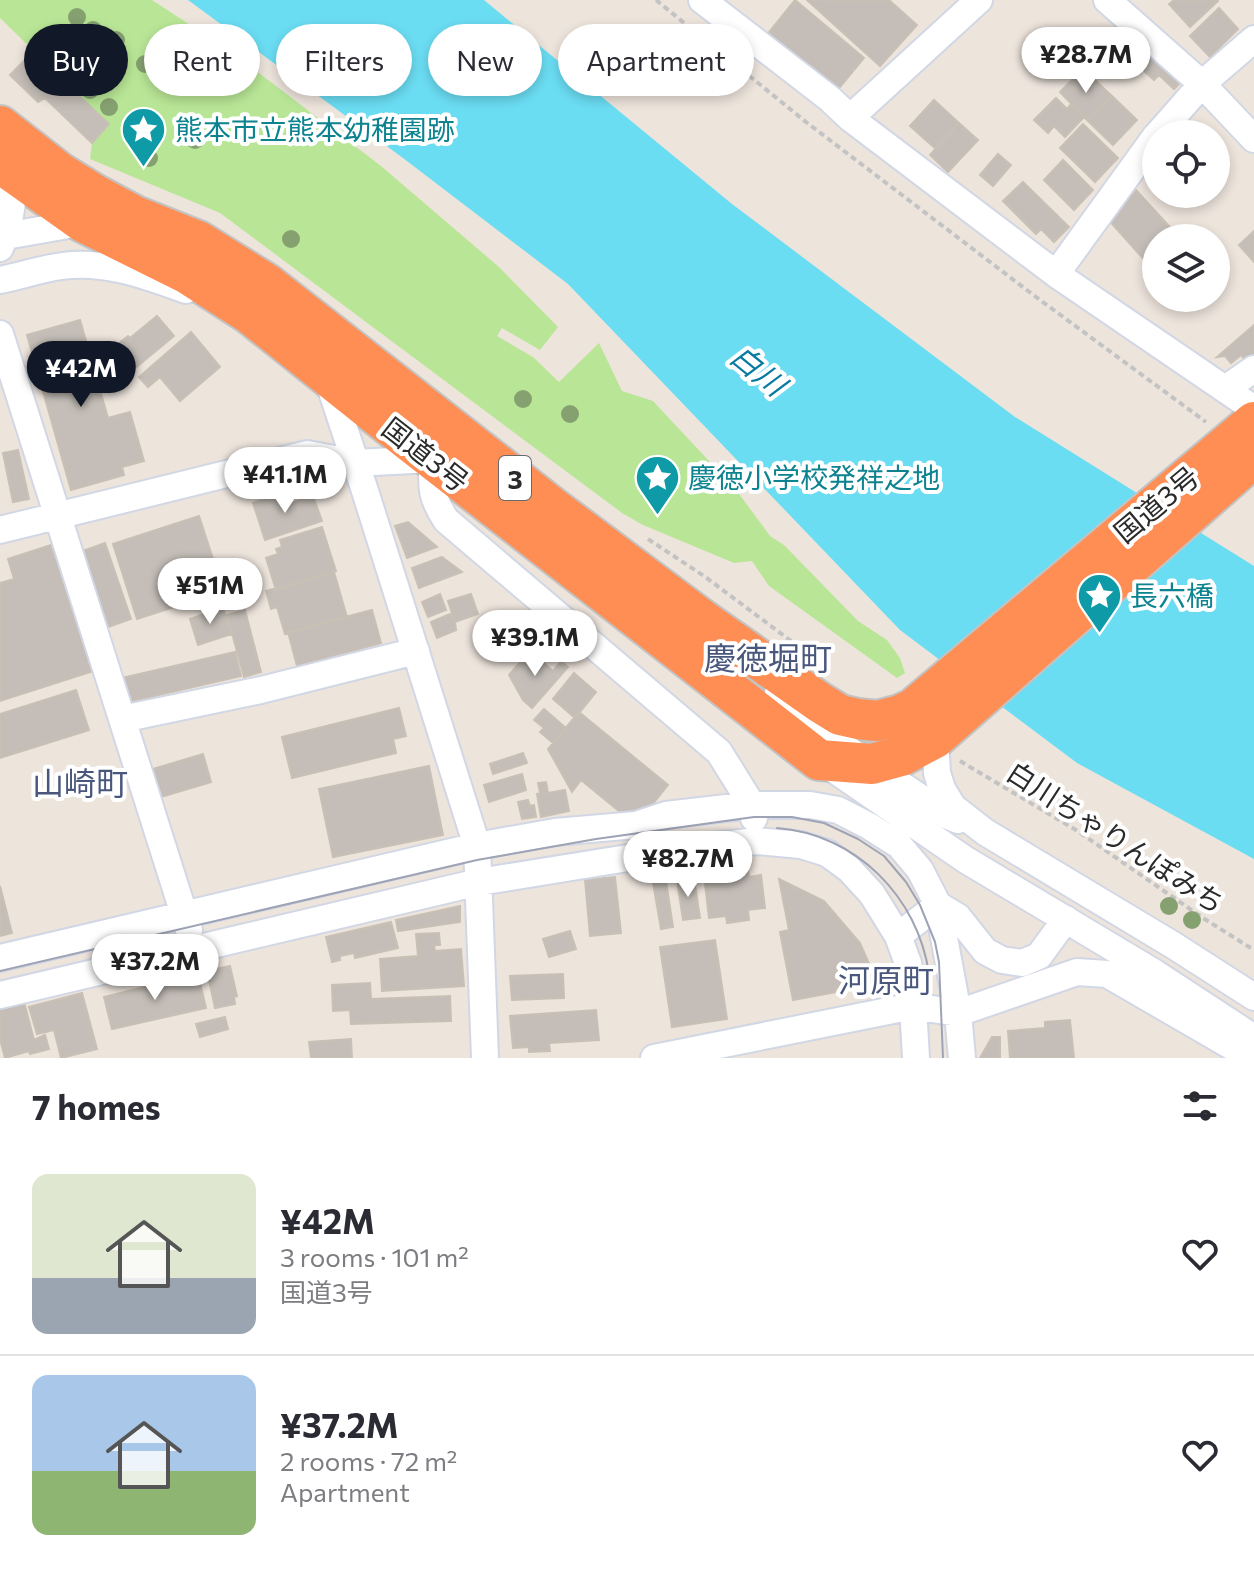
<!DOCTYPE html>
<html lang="en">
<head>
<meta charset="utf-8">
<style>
	body { margin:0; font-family:Commissioner,"Noto Sans JP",sans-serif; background:#f2f2f3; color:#2b2b33; height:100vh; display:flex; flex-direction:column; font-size:30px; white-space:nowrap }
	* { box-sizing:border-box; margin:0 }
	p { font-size:26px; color:#7c7c81 }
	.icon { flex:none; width:44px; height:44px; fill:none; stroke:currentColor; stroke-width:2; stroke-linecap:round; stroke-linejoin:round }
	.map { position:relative; height:1058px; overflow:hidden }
	.sheet { display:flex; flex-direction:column; background:#fff; flex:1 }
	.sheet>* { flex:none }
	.banner { position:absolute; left:24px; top:24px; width:800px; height:72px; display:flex; gap:16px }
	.fabs { position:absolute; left:1142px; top:120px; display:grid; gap:16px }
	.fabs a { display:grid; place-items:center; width:88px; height:88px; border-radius:50%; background:#fff; box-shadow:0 4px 12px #0003; font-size:40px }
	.price { position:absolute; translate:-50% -68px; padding:0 18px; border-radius:28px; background:#fff; color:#222; font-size:26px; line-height:52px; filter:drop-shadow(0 2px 4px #0008) }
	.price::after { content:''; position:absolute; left:50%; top:48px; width:24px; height:18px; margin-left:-12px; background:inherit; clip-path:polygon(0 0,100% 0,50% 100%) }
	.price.selected { background:#111827; color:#fff }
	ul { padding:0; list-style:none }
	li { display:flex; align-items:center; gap:24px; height:200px; padding:0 32px }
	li+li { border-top:2px solid #e1e1e2 }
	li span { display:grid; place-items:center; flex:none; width:224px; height:160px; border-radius:16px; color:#555 }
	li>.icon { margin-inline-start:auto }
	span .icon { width:96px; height:96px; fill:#fffc; stroke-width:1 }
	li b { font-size:34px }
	h2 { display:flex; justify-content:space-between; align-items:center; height:96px; padding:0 32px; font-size:34px }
	.tag { padding:0 28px; border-radius:36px; background:#fff; box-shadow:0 4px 12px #0003; font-size:28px; line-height:72px }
	.tag.selected { background:#111827; color:#fff }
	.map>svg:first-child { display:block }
	.green { fill:#b9e696 }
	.water { fill:#6bddf3 }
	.building { fill:#c5beb8; stroke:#c9c0b5; stroke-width:2 }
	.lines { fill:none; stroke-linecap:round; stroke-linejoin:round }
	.minor-casing { stroke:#d1d7e4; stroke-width:30 }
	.highway-casing { stroke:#c3c3c3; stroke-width:44 }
	.path { stroke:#c3c3c3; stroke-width:4; stroke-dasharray:6 4; stroke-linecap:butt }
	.minor { stroke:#fff; stroke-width:26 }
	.highway { stroke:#ff8e55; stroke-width:40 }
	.tram { stroke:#9ea4b6; stroke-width:2 }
	.tree { fill:#86a170 }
	.labels { text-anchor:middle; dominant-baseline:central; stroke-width:8; stroke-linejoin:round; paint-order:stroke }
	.shield { fill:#fff; stroke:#6a6a6a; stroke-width:2 }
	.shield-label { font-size:26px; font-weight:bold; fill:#2a2a2a }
	.culture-label { font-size:28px; fill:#0d838f; stroke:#fff; text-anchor:start }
	.street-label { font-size:28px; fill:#2a2a2a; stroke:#fff }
	.water-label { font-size:30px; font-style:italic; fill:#087ba1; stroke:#fff }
	.quarter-label { font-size:32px; fill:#49577d; stroke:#fff }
</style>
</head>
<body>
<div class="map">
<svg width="1254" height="1058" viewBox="0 0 1254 1058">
	<rect width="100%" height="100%" fill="#ede4dc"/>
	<!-- green -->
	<path class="green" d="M 0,0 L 152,0 L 230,51 L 381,166 L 499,267 L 558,327 L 540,350 L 502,328 L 497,336 L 533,357 L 559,382 L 599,343 L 622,391 L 653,401 L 737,491 L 770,536 L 784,545 L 858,621 L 887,640 L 900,658 L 905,673 L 897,678 L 769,586 L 752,561 L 734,563 L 643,525 L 622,513 L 220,213 L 90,159 L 92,143 L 109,124 L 0,18 Z"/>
	<!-- water -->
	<path class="water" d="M 188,0 L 484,0 L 732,204 L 1015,417 L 1254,566 L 1254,859 L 1077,763 L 900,630 L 568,284 L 403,158 Z"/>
	<!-- building -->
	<path class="building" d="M 795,0 L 864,58 L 830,99 L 761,42 Z
		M 807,0 L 889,0 L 917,25 L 880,66 Z
		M 1174,0 L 1217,0 L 1218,1 L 1190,27 L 1169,4 Z
		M 1219,8 L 1238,29 L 1210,57 L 1190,36 Z
		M 1147,44 L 1184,79 L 1174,89 L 1159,75 L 1154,80 L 1132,60 Z
		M 33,52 L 109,124 L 92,143 L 45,98 L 38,102 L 10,75 Z
		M 1083,69 L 1112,96 L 1088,121 L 1060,92 Z
		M 1112,96 L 1137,120 L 1113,145 L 1088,121 Z
		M 1056,98 L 1067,109 L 1071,104 L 1084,117 L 1065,137 L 1054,126 L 1048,133 L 1034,120 Z
		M 934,100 L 959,123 L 936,149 L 910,126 Z
		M 959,123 L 978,140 L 948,172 L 930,155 Z
		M 1083,124 L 1118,158 L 1095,182 L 1060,148 Z
		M 998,154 L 1011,165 L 993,186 L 980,175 Z
		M 1063,160 L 1093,190 L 1074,210 L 1044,180 Z
		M 1023,182 L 1069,227 L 1054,242 L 1041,229 L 1036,234 L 1003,201 Z
		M 1136,190 L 1178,236 L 1186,229 L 1194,238 L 1156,238 L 1156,273 L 1106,217 Z
		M 1254,231 L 1254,262 L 1239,245 Z
		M 157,316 L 174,336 L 122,379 L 106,360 L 115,352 L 113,348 L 128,336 L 130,338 Z
		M 80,320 L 108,418 L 130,412 L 144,461 L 122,467 L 124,475 L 71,490 L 27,335 Z
		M 1254,325 L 1254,357 L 1247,363 L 1241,355 L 1231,363 L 1225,356 L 1217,357 Z
		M 191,332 L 220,367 L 180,401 L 160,377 L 148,387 L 139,377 Z
		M 18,450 L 29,499 L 13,502 L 3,453 Z
		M 286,492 L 289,504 L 313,496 L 322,521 L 265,540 L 253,503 Z
		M 199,516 L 217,571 L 192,579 L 199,599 L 137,619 L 113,544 Z
		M 408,522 L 437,547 L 407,558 L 395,526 Z
		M 322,527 L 336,571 L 276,590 L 266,558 L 278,554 L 276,549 L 282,547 L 280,540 Z
		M 105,543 L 131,619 L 100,630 L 74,554 Z
		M 51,545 L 93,671 L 0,701 L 0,583 L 14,579 L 8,559 Z
		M 442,557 L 462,572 L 419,588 L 412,568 Z
		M 334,572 L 347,617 L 285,634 L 277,607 L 271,609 L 266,591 Z
		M 440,594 L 446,610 L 428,617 L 422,602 Z
		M 471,594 L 478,614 L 455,622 L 448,601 Z
		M 223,608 L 231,634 L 198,645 L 190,619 Z
		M 245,610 L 261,672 L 244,677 L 227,615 Z
		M 372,610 L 381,643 L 297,666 L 288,632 Z
		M 450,614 L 455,622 L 456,630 L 437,638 L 431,622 Z
		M 530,651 L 553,671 L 561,661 L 568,667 L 532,708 L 523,700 L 509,675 Z
		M 235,652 L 241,676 L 128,702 L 122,678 Z
		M 574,673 L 596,692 L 575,718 L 553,699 Z
		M 76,690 L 89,730 L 0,758 L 0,714 Z
		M 399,708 L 406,736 L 393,739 L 396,753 L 292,778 L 282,737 Z
		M 544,709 L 566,728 L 553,743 L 540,732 L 544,728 L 534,720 Z
		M 579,712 L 668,785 L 636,825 L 581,780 L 572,792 L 548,749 Z
		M 523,753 L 527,763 L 493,774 L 490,764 Z
		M 203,754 L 211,782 L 161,797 L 153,769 Z
		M 429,766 L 443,835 L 333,857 L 319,789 Z
		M 522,774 L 526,790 L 489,802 L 484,785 Z
		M 546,782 L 548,793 L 565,790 L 569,811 L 541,817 L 537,794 L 540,793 L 538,783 Z
		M 528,800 L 530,806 L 534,805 L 536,817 L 522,819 L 518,802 Z
		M 748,870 L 749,877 L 761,875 L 765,908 L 748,910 L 749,920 L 727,923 L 726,916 L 709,918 L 705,884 L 719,882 L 718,875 Z
		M 615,877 L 621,933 L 590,936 L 585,880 Z
		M 694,878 L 700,918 L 683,920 L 677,880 Z
		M 779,879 L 824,901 L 860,943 L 871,968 L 874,985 L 793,1000 L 780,932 L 789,930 Z
		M 666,881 L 673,927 L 661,929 L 653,883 Z
		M 0,886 L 12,933 L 0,936 Z
		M 460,906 L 460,922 L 398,931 L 396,920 Z
		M 391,922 L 398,948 L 355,958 L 354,953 L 340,956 L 340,960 L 332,962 L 326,937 Z
		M 570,931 L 576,949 L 549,957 L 543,939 Z
		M 439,933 L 440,945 L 434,945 L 435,951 L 461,949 L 464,986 L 382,991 L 380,959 L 418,956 L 416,934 Z
		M 715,940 L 727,1019 L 672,1027 L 660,947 Z
		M 230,966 L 237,996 L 234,997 L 235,1004 L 215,1008 L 207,971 Z
		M 198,974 L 206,1008 L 112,1029 L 104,997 Z
		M 563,974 L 564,998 L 512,1000 L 510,976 Z
		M 370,983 L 371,999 L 450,996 L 451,1021 L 351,1024 L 350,1010 L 333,1011 L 332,985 Z
		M 82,993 L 97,1049 L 61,1058 L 54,1030 L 37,1034 L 29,1007 Z
		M 24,1002 L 34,1040 L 45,1035 L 49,1049 L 30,1054 L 29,1051 L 5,1058 L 0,1039 L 0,1009 Z
		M 596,1010 L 599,1040 L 549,1043 L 550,1051 L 529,1052 L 529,1047 L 513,1048 L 510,1016 Z
		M 225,1017 L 228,1029 L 200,1037 L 196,1024 Z
		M 1070,1020 L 1074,1058 L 1010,1058 L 1008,1031 L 1045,1028 L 1045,1022 Z
		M 992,1037 L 1000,1037 L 1000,1058 L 980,1058 Z
		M 351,1039 L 352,1058 L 311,1058 L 309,1042 Z"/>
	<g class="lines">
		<defs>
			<path id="minor" d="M 702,0 L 830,99 L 850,118 L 1056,274 L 1254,409
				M 1107,0 L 1202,84 L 1254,139
				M 850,118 L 979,0
				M 1158,134 L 1202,84 L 1254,39
				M 0,237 L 91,221
				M 0,248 C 10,226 18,185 9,163
				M 1056,274 L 1156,136
				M 0,280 C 20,276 41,269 62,266 C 105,260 147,276 186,290
				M 0,334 L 189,930
				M 327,377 L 365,491 L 477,846 L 485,1058
				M 1225,389 L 1254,369
				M 0,530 L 307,454 L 355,463 L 432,459 C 432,488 430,495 446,520 L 719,752 L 752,805 L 754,818
				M 778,693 L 834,740 L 948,816 L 958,820
				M 122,719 L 261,690 L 416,651
				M 935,738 L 937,773 L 942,789 L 953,807 L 985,832 L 1173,945 L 1254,997
				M 826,764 L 966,860 L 1155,973 L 1254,1038
				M 898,936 L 938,905 L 958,917 L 985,951 L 1002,960 L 1022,963 L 1039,956 L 1066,919
				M 0,958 L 477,846 L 555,832 L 636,825 L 666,815 L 752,805 L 810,805 L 838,810 L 869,826 L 899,845 L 920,870 L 938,905 L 958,1013 L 962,1058
				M 0,995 L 479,882 L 671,851 L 757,841 L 801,845 L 827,853 L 849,869 L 872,894 L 898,936 L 908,963 L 913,1006 L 916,1058
				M 654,1058 L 913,1006 L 958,1013 L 1077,972 L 1107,974 L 1252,1058"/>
			<path id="highway" d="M 0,126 L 60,173 L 94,194 L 135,216 L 198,241 L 267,284 L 553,508 L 704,621 L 819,702 L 840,715 L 858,719 L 877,721 L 900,715 L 913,709 L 1254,422
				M 0,163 L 83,222 L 186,273 L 250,314 L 408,440 L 819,760 L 872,764 L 901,756 L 935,738 L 1254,457"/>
		</defs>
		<!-- minor casing -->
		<use href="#minor" class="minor-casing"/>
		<!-- highway casing -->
		<use href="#highway" class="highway-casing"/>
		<!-- path -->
		<path class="path" d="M 656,0 L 806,122 L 1036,297 L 1206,422
			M 648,539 L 704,576 L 803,650
			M 960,761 L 1076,830 L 1203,918 L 1254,950"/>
		<!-- minor -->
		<use href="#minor" class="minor"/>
		<!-- highway -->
		<use href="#highway" class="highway"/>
		<!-- tram -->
		<path class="tram" d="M 777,828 C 856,834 918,897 929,974
			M 0,971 L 477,860 L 596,839 L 754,817 L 792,817 L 824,823 L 858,839 L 884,856 L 906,882 L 920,905 L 935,942 L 939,962 L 943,1058"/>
	</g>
	<!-- trees -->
	<g class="tree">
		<circle cx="77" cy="17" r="9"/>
		<circle cx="93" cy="30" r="9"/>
		<circle cx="116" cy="40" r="9"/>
		<circle cx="44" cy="44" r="9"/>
		<circle cx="59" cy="62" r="9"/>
		<circle cx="145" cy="64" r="9"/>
		<circle cx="167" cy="72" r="9"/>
		<circle cx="76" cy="76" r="9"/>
		<circle cx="90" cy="90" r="9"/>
		<circle cx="109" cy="107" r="9"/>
		<circle cx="151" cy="133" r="9"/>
		<circle cx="195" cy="140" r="9"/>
		<circle cx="149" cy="158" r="9"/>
		<circle cx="291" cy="239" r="9"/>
		<circle cx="523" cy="399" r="9"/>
		<circle cx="570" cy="414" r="9"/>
		<circle cx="1169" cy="906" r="9"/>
		<circle cx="1192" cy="920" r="9"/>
	</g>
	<!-- icons -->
	<defs>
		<symbol id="sight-pin" viewBox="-11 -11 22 30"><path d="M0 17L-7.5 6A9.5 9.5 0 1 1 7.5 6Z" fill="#0f9aa8" stroke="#fff"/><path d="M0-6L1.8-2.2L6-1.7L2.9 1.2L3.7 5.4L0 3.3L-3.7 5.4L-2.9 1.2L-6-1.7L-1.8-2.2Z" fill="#fff"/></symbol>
	</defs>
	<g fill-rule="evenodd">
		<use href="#sight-pin" x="118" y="104" width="51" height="69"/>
		<use href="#sight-pin" x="632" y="452" width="51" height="69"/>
		<use href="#sight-pin" x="1074" y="570" width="51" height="69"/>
	</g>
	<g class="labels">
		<!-- shield labels -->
		<rect class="shield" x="499" y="456" width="32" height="44" rx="6"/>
		<g class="shield-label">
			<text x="515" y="478">3</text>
		</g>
		<!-- culture labels -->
		<g class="culture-label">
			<text x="175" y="129">熊本市立熊本幼稚園跡</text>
			<text x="688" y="477">慶徳小学校発祥之地</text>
			<text x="1130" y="595">長六橋</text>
		</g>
		<!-- street labels -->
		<g class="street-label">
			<text transform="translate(426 454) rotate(38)">国道3号</text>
			<text transform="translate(1156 504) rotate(-40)">国道3号</text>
			<text transform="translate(1116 837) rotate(33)">白川ちゃりんぽみち</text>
		</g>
		<!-- water labels -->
		<g class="water-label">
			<text transform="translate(759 369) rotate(39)">白川</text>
		</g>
		<!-- quarter labels -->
		<g class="quarter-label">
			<text x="768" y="657">慶徳堀町</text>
			<text x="80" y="782">山崎町</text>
			<text x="886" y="979">河原町</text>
		</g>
	</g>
</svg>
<div class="fabs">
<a><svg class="icon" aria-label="locate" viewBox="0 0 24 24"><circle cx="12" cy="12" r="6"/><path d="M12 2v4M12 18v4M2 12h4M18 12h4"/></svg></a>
<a><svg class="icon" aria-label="layers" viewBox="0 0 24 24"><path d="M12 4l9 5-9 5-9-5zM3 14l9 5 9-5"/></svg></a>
</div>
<b class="price" style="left:1086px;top:95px">¥28.7M</b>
<b class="price selected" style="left:81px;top:409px">¥42M</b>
<b class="price" style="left:285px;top:515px">¥41.1M</b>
<b class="price" style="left:210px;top:626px">¥51M</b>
<b class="price" style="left:535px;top:678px">¥39.1M</b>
<b class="price" style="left:688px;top:899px">¥82.7M</b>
<b class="price" style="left:155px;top:1002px">¥37.2M</b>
<div class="banner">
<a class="tag selected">Buy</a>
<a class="tag">Rent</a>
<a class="tag">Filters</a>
<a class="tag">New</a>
<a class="tag">Apartment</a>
</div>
</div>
<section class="sheet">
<h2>7 homes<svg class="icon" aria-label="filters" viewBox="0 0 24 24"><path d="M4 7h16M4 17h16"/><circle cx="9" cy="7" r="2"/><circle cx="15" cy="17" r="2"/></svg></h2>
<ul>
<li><span style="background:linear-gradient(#dfe7d0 65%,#9aa5b1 0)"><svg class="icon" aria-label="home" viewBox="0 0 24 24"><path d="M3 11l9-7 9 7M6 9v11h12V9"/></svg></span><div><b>¥42M</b><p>3 rooms · 101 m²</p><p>国道3号</p></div><svg class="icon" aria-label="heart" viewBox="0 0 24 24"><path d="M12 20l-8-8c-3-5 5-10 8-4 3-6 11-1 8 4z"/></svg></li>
<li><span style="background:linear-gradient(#a9c7e8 60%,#8fb573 0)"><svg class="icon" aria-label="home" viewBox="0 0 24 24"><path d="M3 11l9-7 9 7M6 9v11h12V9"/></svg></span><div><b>¥37.2M</b><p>2 rooms · 72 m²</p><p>Apartment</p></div><svg class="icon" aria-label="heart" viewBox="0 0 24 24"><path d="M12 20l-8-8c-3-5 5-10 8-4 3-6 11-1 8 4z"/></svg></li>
</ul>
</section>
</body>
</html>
